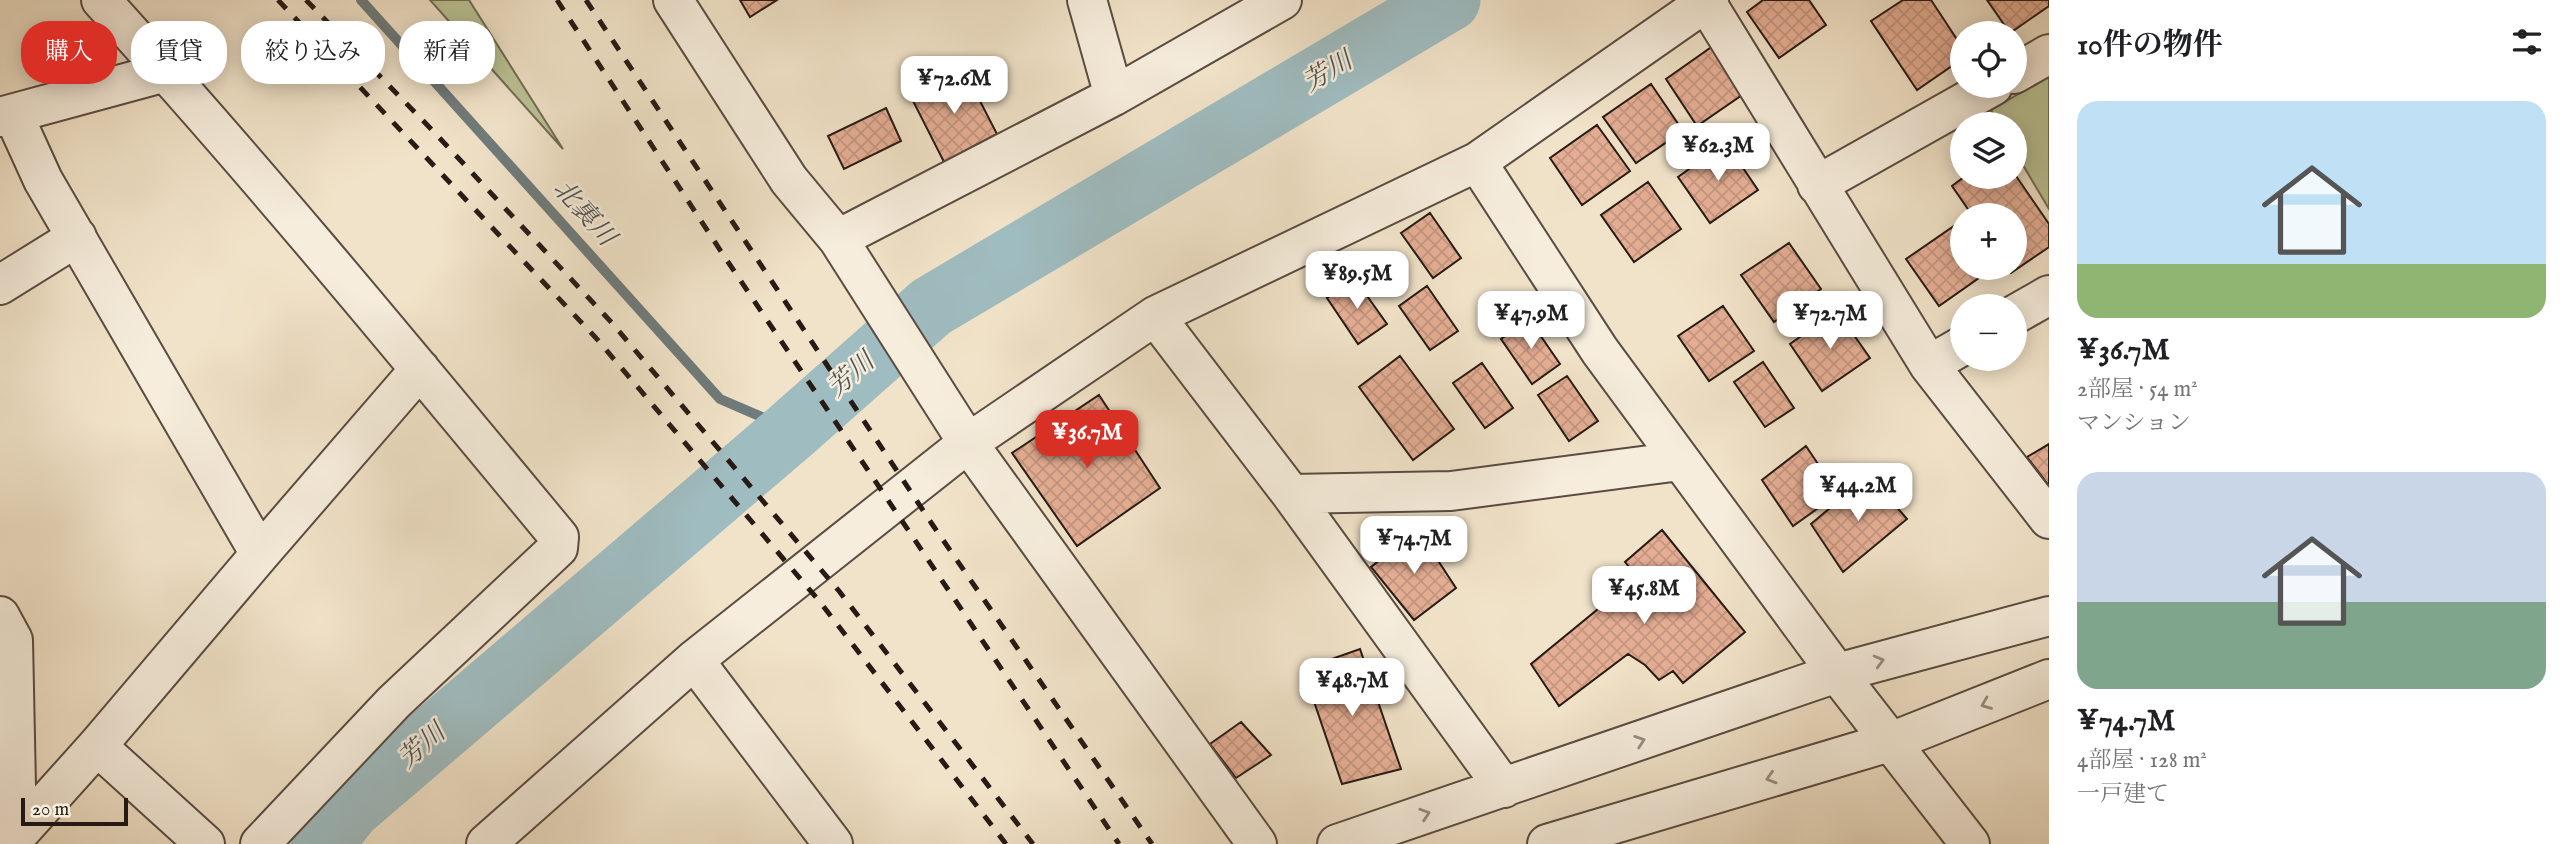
<!DOCTYPE html>
<html lang="ja">
<head>
<meta charset="utf-8">
<style>
	body { margin:0; font-family:"IM FELL English","Noto Serif JP",serif; background:#f2f2f2; color:#202124; height:100vh; display:flex; flex-direction:column; font-size:26px; white-space:nowrap }
	* { box-sizing:border-box; margin:0 }
	p { font-size:23px; color:#757577 }
	.icon { flex:none; width:38px; height:38px; fill:none; stroke:currentColor; stroke-width:2; stroke-linecap:round; stroke-linejoin:round }
	.map { position:relative; flex:1; overflow:hidden }
	.details { display:flex; flex-direction:column; background:#fff; width:525px }
	.details>* { flex:none }
	.hud { position:absolute; left:21px; top:21px; width:665px; height:63px; display:flex; gap:14px }
	.controls { position:absolute; left:1950px; top:21px; display:grid; gap:14px }
	.controls a { display:grid; place-items:center; width:77px; height:77px; border-radius:50%; background:#fff; box-shadow:0 4px 18px #0003; font-size:35px }
	.scale { position:absolute; left:21px; bottom:18px; width:107px; box-sizing:border-box; padding-left:7px; border:4px solid #271a15; border-top:0; font-size:19px; line-height:24px; white-space:nowrap; color:#271a15; -webkit-text-stroke:5px #f6eddc; paint-order:stroke }
	.price { position:absolute; translate:-50% -60px; padding:0 16px; border-radius:14px; background:#fff; color:#222; font-size:23px; line-height:46px; filter:drop-shadow(0 2px 4px #0008) }
	.price::after { content:''; position:absolute; left:50%; top:42px; width:21px; height:16px; margin-left:-10px; background:inherit; clip-path:polygon(0 0,100% 0,50% 100%) }
	.price.active { background:#d93025; color:#fff }
	ul { padding:0; list-style:none }
	li { display:grid; align-content:center; gap:14px; height:371px; padding:0 28px }
	li span { display:grid; place-items:center; height:217px; border-radius:21px; color:#555 }
	li>.icon { margin-inline-start:auto }
	span .icon { width:126px; height:126px; fill:#fffc; stroke-width:1 }
	li b { font-size:30px }
	h2 { display:flex; justify-content:space-between; align-items:center; height:84px; padding:0 28px; font-size:30px }
	.chip { padding:0 24px; border-radius:28px; background:#fff; box-shadow:0 4px 18px #0003; font-size:24px; line-height:63px }
	.chip.active { background:#d93025; color:#fff }
	main { display:flex; flex:1; min-height:0 }
	.map>svg:first-child { display:block }
	.green { fill:#bbc396; stroke:#716e56; stroke-width:2 }
	.lines { fill:none; stroke-linecap:round; stroke-linejoin:round }
	.stream { stroke:#6f7b7c; stroke-width:10 }
	.river { stroke:#9fbcc0; stroke-width:63 }
	.building { fill:url(#building-cross-hatch); stroke:#271a15; stroke-width:2 }
	.minor-casing { stroke:#5a4c42; stroke-width:42 }
	.minor { stroke:#f6eddc; stroke-width:38 }
	.rail { stroke:#271a15; stroke-width:5; stroke-dasharray:12 12; stroke-linecap:butt }
	.oneway { stroke:#998e82 }
	.labels { text-anchor:middle; dominant-baseline:central; stroke-width:5; stroke-linejoin:round; paint-order:stroke }
	.water-label { font-size:26px; font-style:italic; fill:#515351; stroke:#f6eddc }
</style>
</head>
<body>
<main>
<div class="map">
<svg width="2049" height="844" viewBox="0 0 2049 844">
	<defs>
		<pattern id="building-cross-hatch" width="8" height="8" patternUnits="userSpaceOnUse" patternTransform="scale(1.75)"><rect width="8" height="8" fill="#e5ae94"/><path d="M0 0l8 8M0 8l8-8" fill="none" stroke="#c4957f"/></pattern>
	</defs>
	<rect width="100%" height="100%" fill="#f1e3c9"/>
	<filter id="stains"><feTurbulence type="fractalNoise" baseFrequency=".00286" numOctaves="4"/><feColorMatrix values="0 0 0 0 .2 0 0 0 0 .09 0 0 0 0 .02 0 0 0 .5 -.17"/></filter>
	<radialGradient id="worn" r=".72"><stop offset=".6" stop-color="#630" stop-opacity="0"/><stop offset="1" stop-color="#630" stop-opacity=".3"/></radialGradient>
	<!-- green -->
	<path class="green" d="M 430,0 L 469,0 L 563,149 Z
		M 2049,76 L 2049,209 L 2014,150 L 2014,124 L 1999,124 L 1991,110 Z"/>
	<g class="lines">
		<!-- stream -->
		<path class="stream" d="M 361,0 L 720,399 L 792,430"/>
		<!-- river -->
		<path class="river" d="M 322,844 L 349,809 L 792,430 L 931,307 L 1449,0"/>
	</g>
	<!-- building -->
	<path class="building" d="M 740,0 L 777,0 L 750,17 Z
		M 1763,0 L 1809,0 L 1826,25 L 1779,58 L 1747,12 Z
		M 1903,0 L 1931,0 L 1962,47 L 1962,59 L 1917,90 L 1871,21 Z
		M 1987,0 L 2049,0 L 2049,6 L 2010,33 Z
		M 1713,46 L 1745,93 L 1697,126 L 1666,79 Z
		M 964,70 L 997,134 L 944,162 L 911,97 Z
		M 1651,84 L 1683,131 L 1636,163 L 1603,117 Z
		M 886,108 L 901,141 L 844,169 L 828,136 Z
		M 1597,125 L 1630,171 L 1582,205 L 1550,158 Z
		M 1726,143 L 1758,190 L 1710,223 L 1678,177 Z
		M 2014,173 L 2049,224 L 2049,247 L 2011,273 L 2007,268 L 2014,268 L 2014,215 L 1972,215 L 1952,186 L 1964,177 L 2014,177 Z
		M 1648,182 L 1681,229 L 1634,262 L 1601,215 Z
		M 1430,213 L 1461,258 L 1433,278 L 1401,233 Z
		M 1954,226 L 1962,238 L 1962,268 L 1982,268 L 1986,273 L 1939,306 L 1906,259 Z
		M 1789,243 L 1821,289 L 1774,322 L 1741,275 Z
		M 1355,279 L 1387,324 L 1358,344 L 1327,298 Z
		M 1427,286 L 1458,331 L 1430,350 L 1399,306 Z
		M 1723,306 L 1754,351 L 1709,381 L 1678,336 Z
		M 1837,311 L 1870,358 L 1822,391 L 1790,344 Z
		M 1529,319 L 1560,364 L 1532,384 L 1501,339 Z
		M 1400,356 L 1454,429 L 1413,460 L 1359,387 Z
		M 1763,362 L 1794,408 L 1765,427 L 1734,382 Z
		M 1482,363 L 1513,408 L 1485,428 L 1453,383 Z
		M 1567,376 L 1598,421 L 1569,441 L 1538,395 Z
		M 1099,395 L 1160,488 L 1077,546 L 1012,453 Z
		M 2049,444 L 2049,486 L 2027,457 Z
		M 1806,446 L 1838,494 L 1793,526 L 1762,480 Z
		M 1869,475 L 1907,519 L 1843,572 L 1811,524 Z
		M 1418,530 L 1456,588 L 1414,620 L 1371,567 Z
		M 1662,530 L 1745,632 L 1683,683 L 1673,671 L 1659,680 L 1645,665 L 1628,654 L 1559,706 L 1531,664 L 1637,577 L 1625,562 Z
		M 1360,649 L 1401,769 L 1342,784 L 1303,669 Z
		M 1241,722 L 1271,755 L 1236,778 L 1210,744 Z"/>
	<g class="lines">
		<defs>
			<path id="minor" d="M 101,0 C 259,174 409,356 559,537 L 558,548 L 394,702 L 260,844
				M 673,0 L 789,180 L 838,239 L 968,443 L 1257,844
				M 1087,0 L 1114,96
				M 1706,2 L 1929,365 L 2049,519
				M 2014,74 L 2049,54
				M 13,114 L 43,180 L 260,554
				M 0,117 L 166,72
				M 1477,162 L 1600,351 L 1837,673 L 1970,844
				M 1817,185 L 1993,86
				M 838,239 L 1114,96 L 1282,0
				M 0,285 L 77,237
				M 2014,315 L 2049,295
				M 1155,316 L 1291,494 L 1504,788
				M 1929,365 L 1962,346
				M 1291,494 L 1451,491 L 1680,461
				M 0,616 L 13,640 L 17,835
				M 694,660 L 833,844
				M 97,746 L 205,844
				M 9,844 L 97,746 L 260,554 L 420,369
				M 486,844 L 694,660 L 968,443 L 1155,316 L 1477,162 L 1709,0
				M 1337,844 L 1837,673 L 2049,616
				M 1547,844 L 1893,741 L 2049,679"/>
		</defs>
		<!-- minor casing -->
		<use href="#minor" class="minor-casing"/>
		<!-- minor -->
		<use href="#minor" class="minor"/>
		<!-- rail -->
		<path class="rail" d="M 278,0 L 596,338 L 820,602 L 1006,844
			M 306,0 L 434,132 L 612,323 L 839,591 L 1033,844
			M 557,0 L 724,256 L 1119,844
			M 586,0 L 932,524 L 1152,844"/>
	</g>
	<!-- one-way arrows -->
	<defs><path id="oneway-chevron" d="M-2-3.5L2.5 0L-2 3.5" fill="none" stroke-width="1.6" stroke-linecap="round" stroke-linejoin="round" transform="scale(1.75)"/></defs>
	<g class="oneway">
		<use href="#oneway-chevron" transform="translate(1879 661) rotate(-15)"/>
		<use href="#oneway-chevron" transform="translate(1986 704) rotate(158)"/>
		<use href="#oneway-chevron" transform="translate(1640 741) rotate(-19)"/>
		<use href="#oneway-chevron" transform="translate(1771 778) rotate(163)"/>
		<use href="#oneway-chevron" transform="translate(1425 814) rotate(-18)"/>
	</g>
	<g class="labels">
		<!-- water labels -->
		<g class="water-label">
			<text transform="translate(1328 72) rotate(-31)">芳川</text>
			<text transform="translate(584 213) rotate(48)">北裏川</text>
			<text transform="translate(851 375) rotate(-41)">芳川</text>
			<text transform="translate(422 746) rotate(-41)">芳川</text>
		</g>
	</g>
	<rect width="100%" height="100%" filter="url(#stains)"/>
	<rect width="100%" height="100%" fill="url(#worn)"/>
</svg>
<div class="controls">
<a><svg class="icon" aria-label="locate" viewBox="0 0 24 24"><circle cx="12" cy="12" r="6"/><path d="M12 2v4M12 18v4M2 12h4M18 12h4"/></svg></a>
<a><svg class="icon" aria-label="layers" viewBox="0 0 24 24"><path d="M12 4l9 5-9 5-9-5zM3 14l9 5 9-5"/></svg></a>
<a>+</a>
<a>−</a>
</div>
<div class="scale">20 m</div>
<b class="price" style="left:954px;top:116px">¥72.6M</b>
<b class="price" style="left:1718px;top:183px">¥62.3M</b>
<b class="price" style="left:1357px;top:311px">¥89.5M</b>
<b class="price" style="left:1531px;top:351px">¥47.9M</b>
<b class="price" style="left:1830px;top:351px">¥72.7M</b>
<b class="price active" style="left:1087px;top:470px">¥36.7M</b>
<b class="price" style="left:1858px;top:523px">¥44.2M</b>
<b class="price" style="left:1414px;top:576px">¥74.7M</b>
<b class="price" style="left:1644px;top:626px">¥45.8M</b>
<b class="price" style="left:1352px;top:718px">¥48.7M</b>
<div class="hud">
<a class="chip active">購入</a>
<a class="chip">賃貸</a>
<a class="chip">絞り込み</a>
<a class="chip">新着</a>
</div>
</div>
<section class="details">
<h2>10件の物件<svg class="icon" aria-label="filters" viewBox="0 0 24 24"><path d="M4 7h16M4 17h16"/><circle cx="9" cy="7" r="2"/><circle cx="15" cy="17" r="2"/></svg></h2>
<ul>
<li><span style="background:linear-gradient(#bfe0f5 75%,#8fb573 0)"><svg class="icon" aria-label="home" viewBox="0 0 24 24"><path d="M3 11l9-7 9 7M6 9v11h12V9"/></svg></span><div><b>¥36.7M</b><p>2部屋 · 54 m²</p><p>マンション</p></div></li>
<li><span style="background:linear-gradient(#c9d6e8 60%,#7fa58c 0)"><svg class="icon" aria-label="home" viewBox="0 0 24 24"><path d="M3 11l9-7 9 7M6 9v11h12V9"/></svg></span><div><b>¥74.7M</b><p>4部屋 · 128 m²</p><p>一戸建て</p></div></li>
</ul>
</section>
</main>
</body>
</html>
